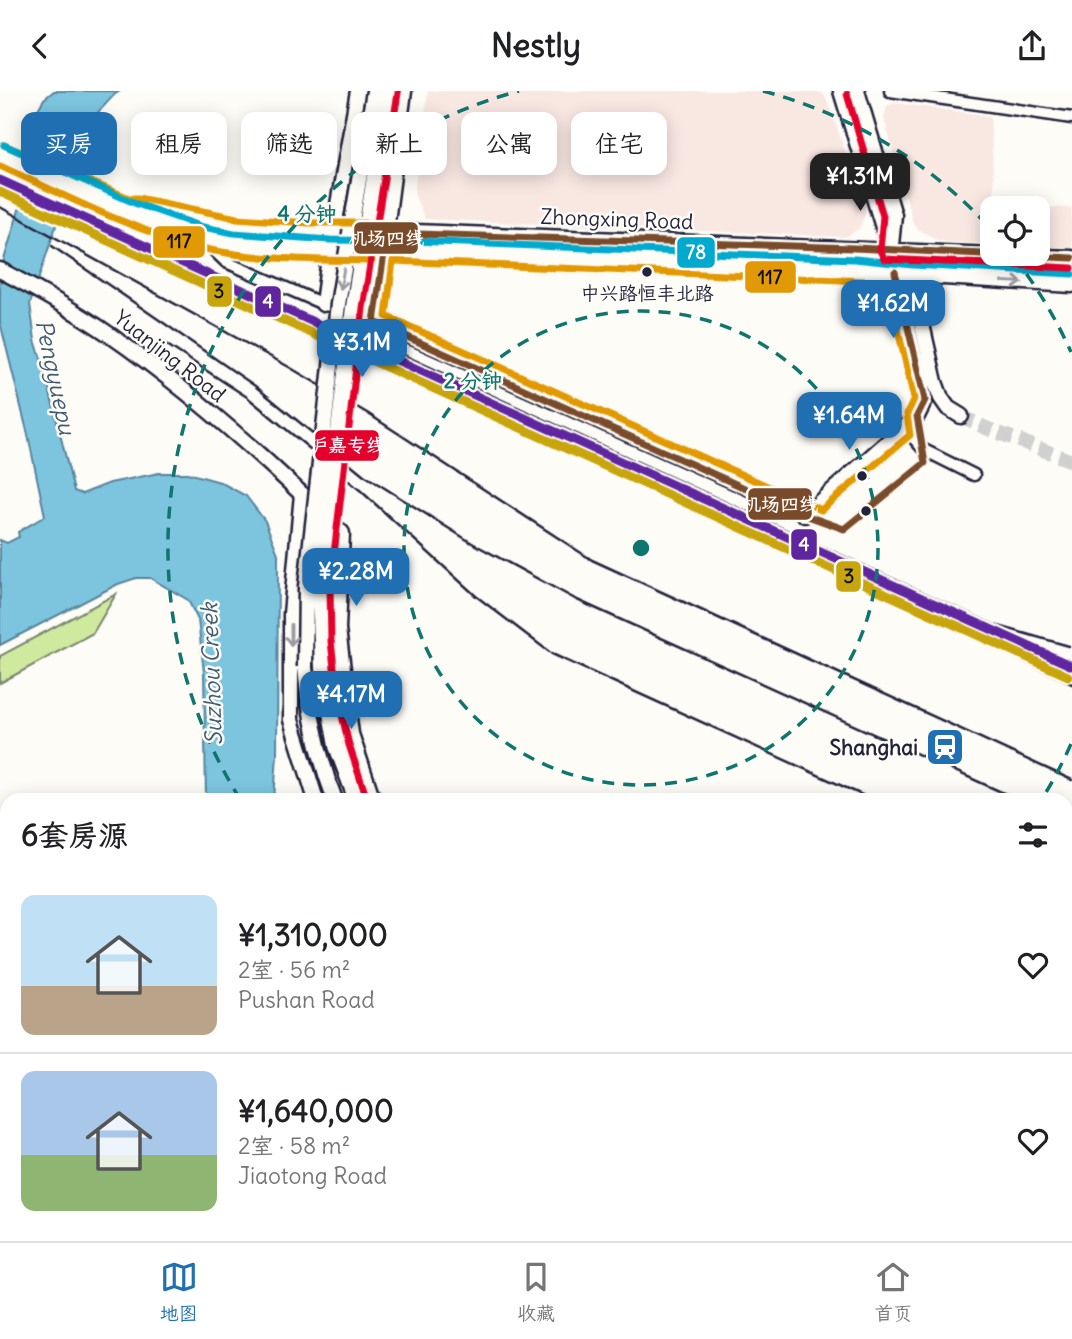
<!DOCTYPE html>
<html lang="zh">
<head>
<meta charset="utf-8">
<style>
	body { margin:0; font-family:Delius,"LXGW WenKai TC",sans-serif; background:#f2f2f2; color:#202124; height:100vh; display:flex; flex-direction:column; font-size:26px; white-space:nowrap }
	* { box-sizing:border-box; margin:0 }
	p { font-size:23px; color:#757577 }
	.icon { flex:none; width:38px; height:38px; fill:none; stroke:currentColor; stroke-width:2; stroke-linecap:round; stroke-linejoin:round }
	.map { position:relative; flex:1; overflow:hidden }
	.side { position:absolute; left:0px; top:702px; width:1073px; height:450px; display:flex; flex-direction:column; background:#fff; border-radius:21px 21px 0 0; box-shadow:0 4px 18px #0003 }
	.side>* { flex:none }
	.banner { position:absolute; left:21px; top:21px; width:700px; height:63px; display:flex; gap:14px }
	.buttons { position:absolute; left:980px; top:105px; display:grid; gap:14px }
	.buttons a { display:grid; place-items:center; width:70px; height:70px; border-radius:14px; background:#fff; box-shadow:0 4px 18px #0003; font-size:35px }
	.price { position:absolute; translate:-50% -60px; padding:0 16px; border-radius:14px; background:#1f6fb2; color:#fff; font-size:23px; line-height:46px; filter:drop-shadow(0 2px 4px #0008) }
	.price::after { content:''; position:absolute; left:50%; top:42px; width:21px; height:16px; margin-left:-10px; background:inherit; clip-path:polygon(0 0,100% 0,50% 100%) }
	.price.current { background:#222; color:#fff }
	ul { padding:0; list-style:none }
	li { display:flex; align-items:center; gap:21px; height:175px; padding:0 21px }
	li+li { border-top:2px solid #e0e0e0 }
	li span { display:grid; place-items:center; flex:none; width:196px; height:140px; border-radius:14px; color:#555 }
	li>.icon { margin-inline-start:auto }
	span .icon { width:84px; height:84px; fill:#fffc; stroke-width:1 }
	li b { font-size:30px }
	h2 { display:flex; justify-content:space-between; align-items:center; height:84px; padding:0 21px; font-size:30px }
	.tag { padding:0 24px; border-radius:14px; background:#fff; box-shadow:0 4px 18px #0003; font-size:24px; line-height:63px }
	.tag.current { background:#1f6fb2; color:#fff }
	header { display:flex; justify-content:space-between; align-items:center; height:91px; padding:0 21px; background:#fff; font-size:32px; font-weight:800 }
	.tabs { display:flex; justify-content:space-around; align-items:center; height:98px; border-top:2px solid #e0e0e0; background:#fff; font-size:19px; color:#757577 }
	.tabs a { display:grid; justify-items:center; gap:4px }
	.tabs .current { color:#1f6fb2 }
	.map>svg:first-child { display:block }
	.built { fill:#f9e7e2 }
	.green { fill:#cfe99f; stroke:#78866d; stroke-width:2 }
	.water { fill:#7dc5de; stroke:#59849d; stroke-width:2 }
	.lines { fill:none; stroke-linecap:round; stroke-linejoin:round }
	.secondary-tunnel { stroke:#d1d0d1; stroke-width:14; stroke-dasharray:14 7; stroke-linecap:butt }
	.street-casing { stroke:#22223b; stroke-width:15 }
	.secondary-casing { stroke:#22223b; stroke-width:19 }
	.street { stroke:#fdfcf7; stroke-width:10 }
	.secondary { stroke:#fdfcf7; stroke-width:14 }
	.rail { stroke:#22223b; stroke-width:2.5 }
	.secondary-bridge-casing { stroke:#22223b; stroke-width:19; stroke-linecap:butt }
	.secondary-bridge { stroke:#fdfcf7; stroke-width:14 }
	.bus-1-casing { stroke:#fdfcf7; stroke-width:12 }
	.bus-2-casing { stroke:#fdfcf7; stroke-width:12 }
	.bus-3-casing { stroke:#fdfcf7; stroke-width:12 }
	.bus-4-casing { stroke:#fdfcf7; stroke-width:12 }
	.bus-1 { stroke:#7a4b2a; stroke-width:7 }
	.bus-2 { stroke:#e29906; stroke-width:7 }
	.bus-3 { stroke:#00a9ce; stroke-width:7 }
	.bus-4 { stroke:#e4002b; stroke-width:7 }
	.metro-1-casing { stroke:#fdfcf7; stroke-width:14 }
	.metro-2-casing { stroke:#fdfcf7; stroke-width:14 }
	.metro-1 { stroke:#5f259f; stroke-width:9 }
	.metro-2 { stroke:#c8a50f; stroke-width:9 }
	.oneway { stroke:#9a9aa2 }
	.ring { fill:none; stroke:#0f766e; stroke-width:3.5; stroke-dasharray:12 9 }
	.bus-dot { fill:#22223b; stroke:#fdfcf7; stroke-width:2.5 }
	.labels { text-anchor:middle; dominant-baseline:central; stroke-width:5; stroke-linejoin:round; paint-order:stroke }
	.bus-label { font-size:19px; fill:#22223b; stroke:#fdfcf7 }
	.street-label { font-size:21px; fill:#22223b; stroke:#fdfcf7 }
	.poi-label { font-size:21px; font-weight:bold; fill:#22223b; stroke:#fdfcf7; text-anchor:end }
	.water-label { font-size:23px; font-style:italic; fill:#425b74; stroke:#fdfcf7 }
	.centre { fill:#0f766e; stroke:#fdfcf7; stroke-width:3.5 }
	.ring-label { font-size:21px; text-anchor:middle; font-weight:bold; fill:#0f766e; stroke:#fdfcf7; stroke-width:5; stroke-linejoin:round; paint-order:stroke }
	.line-badge { stroke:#fdfcf7; stroke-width:2.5 }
	.badge-label { font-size:19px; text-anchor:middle; font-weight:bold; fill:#fff }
	.pale-badge-label { font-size:19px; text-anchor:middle; font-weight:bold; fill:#111 }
</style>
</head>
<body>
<header><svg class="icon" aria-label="back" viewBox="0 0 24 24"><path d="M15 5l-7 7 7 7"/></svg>Nestly<svg class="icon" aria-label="share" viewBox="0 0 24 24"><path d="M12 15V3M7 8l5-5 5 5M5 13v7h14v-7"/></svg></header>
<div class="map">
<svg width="1072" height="1150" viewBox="0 0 1072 1150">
	<rect width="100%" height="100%" fill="#fdfcf7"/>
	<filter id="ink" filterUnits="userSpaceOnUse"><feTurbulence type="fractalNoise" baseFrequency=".0143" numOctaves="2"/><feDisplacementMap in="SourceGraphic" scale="14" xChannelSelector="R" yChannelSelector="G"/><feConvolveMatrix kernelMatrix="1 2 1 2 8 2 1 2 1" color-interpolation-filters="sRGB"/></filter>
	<g filter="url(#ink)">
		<!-- built -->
		<path class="built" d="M 428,0 L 817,0 L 824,4 L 829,14 L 866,120 L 859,138 L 845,146 L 425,128 L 414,103 Z
			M 895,12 L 990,25 L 995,114 L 1072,117 L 1072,157 L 1038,155 L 1038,117 L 992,117 L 992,153 L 947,151 L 937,149 L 919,139 L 913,132 L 884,27 L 887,15 Z
			M 916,1144 L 918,1150 L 619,1150 L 616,1145 Z"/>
		<!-- green -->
		<path class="green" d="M 116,503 L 93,542 L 0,592 L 0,565 Z"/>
		<!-- water -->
		<path class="water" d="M 54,0 L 120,0 L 114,4 L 88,32 L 77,51 L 74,62 L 73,84 L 30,213 L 35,249 L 44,277 L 74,400 L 82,403 L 110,392 L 159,382 L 188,382 L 220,391 L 246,405 L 265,430 L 278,463 L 277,663 L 274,709 L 206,709 L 204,582 L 198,529 L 188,509 L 150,487 L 136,487 L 118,493 L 0,554 L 0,449 L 7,452 L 19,446 L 18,441 L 45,425 L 28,344 L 0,231 L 0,182 L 34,69 L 37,20 L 44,8 Z
			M 49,1145 L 49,1144 L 140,1145 L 136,1150 L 45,1150 Z"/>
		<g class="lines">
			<!-- secondary-tunnel -->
			<path class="secondary-tunnel" d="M 961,325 L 986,337 L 1072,370"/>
			<defs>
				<path id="street" d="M 890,0 L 1072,27
					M 201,147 L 226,171 L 323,213 L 374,231 L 805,424
					M 904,336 L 924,359 L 974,384
					M 0,1095 L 7,1103
					M 0,1146 L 7,1138
					M 416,1150 L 419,1144
					M 712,1150 L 714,1144"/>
				<path id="secondary" d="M 857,0 L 894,124 L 891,154
					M 0,64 L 133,123 L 200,146 L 233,152 L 330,159 L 414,160 L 855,178 L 912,184 L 1072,194
					M 142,119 L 236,137 L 309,142 L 415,141 L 1072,167
					M 0,179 C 38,199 75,220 110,244 C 194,302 270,371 342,442 L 338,538 L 351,643 L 373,709
					M 898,185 L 916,207 L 935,291 L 941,307 L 948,317 L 961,325
					M 323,213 L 330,159 L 358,0
					M 374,231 L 404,0
					M 302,403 L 291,523 L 291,629 L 316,709
					M 805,424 L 917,325 L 925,309 L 890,159 L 841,0
					M 305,576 C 309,622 318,665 335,709
					M 322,577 L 336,655 L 356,709
					M 1066,1015 L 1072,1016
					M 559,1144 L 562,1150
					M 588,1144 L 591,1150
					M 607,1144 L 611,1150
					M 943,1144 L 944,1150"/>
			</defs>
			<!-- street casing -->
			<use href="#street" class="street-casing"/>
			<!-- secondary casing -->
			<use href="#secondary" class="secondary-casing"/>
			<!-- street -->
			<use href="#street" class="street"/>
			<!-- secondary -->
			<use href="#secondary" class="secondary"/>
			<!-- rail -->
			<path class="rail" d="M 0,104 L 401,285 L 1072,593
				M 0,116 L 289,276 L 367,322 L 592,469 L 1072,689
				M 52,155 L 255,295 L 364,384 L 472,452 L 575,508 L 1019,709
				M 161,250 L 247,306 L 361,400 L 476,505 L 552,563 L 873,709
				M 399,262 L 995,534 L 1069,555
				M 1066,730 L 1072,733
				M 1066,796 L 1072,799"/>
			<defs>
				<path id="secondary-bridge" d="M 305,576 L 306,495 L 338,213 L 374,0
					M 322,577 L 319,496 L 353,216 L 388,0"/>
			</defs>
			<!-- secondary-bridge casing -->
			<use href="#secondary-bridge" class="secondary-bridge-casing"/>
			<!-- secondary-bridge -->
			<use href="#secondary-bridge" class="secondary-bridge"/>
			<defs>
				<path id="bus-1" d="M 895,181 L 925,309 L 917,325 L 925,372 L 844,438 L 805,424 L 374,231 L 387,142 L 854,157 L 1072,167"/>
				<path id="bus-2" d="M 4,54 L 129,107 L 138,107 L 237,127 L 309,132 L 389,132 L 397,138 L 397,149
					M 0,75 C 64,104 129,138 197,156 C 248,169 320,169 372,170
					M 393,170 L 887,191 L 914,308 L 907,323 L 910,344 L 821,419 L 386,225 Z"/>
				<path id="bus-3" d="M 4,54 L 137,113 L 203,136 L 234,142 L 330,149 L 414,150 L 855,168 L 913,174 L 1072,183"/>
				<path id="bus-4" d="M 847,3 L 883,125 L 880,159 L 884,168 L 1072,177
					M 366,705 L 349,654 L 337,603 L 331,550 L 330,497 L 363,217 L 398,2"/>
			</defs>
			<!-- bus-1 casing -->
			<use href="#bus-1" class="bus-1-casing"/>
			<!-- bus-2 casing -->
			<use href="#bus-2" class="bus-2-casing"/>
			<!-- bus-3 casing -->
			<use href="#bus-3" class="bus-3-casing"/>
			<!-- bus-4 casing -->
			<use href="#bus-4" class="bus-4-casing"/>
			<!-- bus-1 -->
			<use href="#bus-1" class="bus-1"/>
			<!-- bus-2 -->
			<use href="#bus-2" class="bus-2"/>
			<!-- bus-3 -->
			<use href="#bus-3" class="bus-3"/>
			<!-- bus-4 -->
			<use href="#bus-4" class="bus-4"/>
			<defs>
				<path id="metro-1" d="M 0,89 L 1072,575"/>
				<path id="metro-2" d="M 0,101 L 1068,585"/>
			</defs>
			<!-- metro-1 casing -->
			<use href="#metro-1" class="metro-1-casing"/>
			<!-- metro-2 casing -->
			<use href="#metro-2" class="metro-2-casing"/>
			<!-- metro-1 -->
			<use href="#metro-1" class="metro-1"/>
			<!-- metro-2 -->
			<use href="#metro-2" class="metro-2"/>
		</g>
		<!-- one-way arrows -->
		<defs><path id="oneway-shaft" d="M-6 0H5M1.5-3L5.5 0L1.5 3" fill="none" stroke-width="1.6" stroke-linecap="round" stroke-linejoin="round" transform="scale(1.75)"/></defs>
		<g class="oneway">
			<use href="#oneway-shaft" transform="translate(342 188) rotate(100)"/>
			<use href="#oneway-shaft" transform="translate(1012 191) rotate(3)"/>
			<use href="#oneway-shaft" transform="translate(291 544) rotate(90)"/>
		</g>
	</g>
	<!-- distance rings -->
	<g class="ring">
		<circle cx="641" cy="457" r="237"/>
		<path d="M1071 653A473 473 0 0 1 1042 708M240 708A473 473 0 0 1 519 0M763 0A473 473 0 0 1 990 137M1014 166A473 473 0 0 1 1071 261"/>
	</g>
	<!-- icons -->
	<defs>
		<symbol id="station-square" viewBox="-11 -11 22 22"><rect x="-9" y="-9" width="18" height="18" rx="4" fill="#1f6fb2" stroke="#fdfcf7"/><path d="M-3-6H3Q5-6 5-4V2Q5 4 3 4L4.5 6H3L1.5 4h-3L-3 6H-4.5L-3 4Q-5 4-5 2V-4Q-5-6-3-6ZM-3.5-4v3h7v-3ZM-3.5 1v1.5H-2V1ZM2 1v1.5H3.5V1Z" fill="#fff"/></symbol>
	</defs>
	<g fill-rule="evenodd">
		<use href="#station-square" x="923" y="634" width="44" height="44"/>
	</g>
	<!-- markers -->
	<g class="bus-dot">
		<circle cx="647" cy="181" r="6"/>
		<circle cx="862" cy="385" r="6"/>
		<circle cx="866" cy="420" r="6"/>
	</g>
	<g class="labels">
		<!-- bus labels -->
		<g class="bus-label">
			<text x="647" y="202">中兴路恒丰北路</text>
		</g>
		<!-- street labels -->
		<g class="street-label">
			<text transform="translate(617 128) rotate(2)">Zhongxing Road</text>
			<text transform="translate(170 265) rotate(38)">Yuanjing Road</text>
		</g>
		<!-- poi labels -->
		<g class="poi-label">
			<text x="918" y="656">Shanghai</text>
		</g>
		<!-- water labels -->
		<g class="water-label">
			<text transform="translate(56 286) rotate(78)">Pengyuepu</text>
			<text transform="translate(211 583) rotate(-92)">Suzhou Creek</text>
		</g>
	</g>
	<circle cx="641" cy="457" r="10" class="centre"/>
	<g class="ring-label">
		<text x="307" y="130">4 分钟</text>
		<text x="473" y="297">2 分钟</text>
	</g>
	<g class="line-badge">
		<rect x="353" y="130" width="66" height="34" rx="7" fill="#7a4b2a"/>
		<rect x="152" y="134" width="54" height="34" rx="7" fill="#e29906"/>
		<rect x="676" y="145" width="40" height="33" rx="7" fill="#00a9ce"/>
		<rect x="744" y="169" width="53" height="34" rx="7" fill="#e29906"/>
		<rect x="206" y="184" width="27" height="33" rx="7" fill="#c8a50f"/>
		<rect x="254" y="194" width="28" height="33" rx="7" fill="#5f259f"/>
		<rect x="314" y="338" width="66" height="33" rx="7" fill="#e4002b"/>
		<rect x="747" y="396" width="66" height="34" rx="7" fill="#7a4b2a"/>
		<rect x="790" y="437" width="28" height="33" rx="7" fill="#5f259f"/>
		<rect x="835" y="469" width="27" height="33" rx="7" fill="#c8a50f"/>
	</g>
	<g class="badge-label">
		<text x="386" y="154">机场四线</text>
		<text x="696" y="168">78</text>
		<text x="268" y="217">4</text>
		<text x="347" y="361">沪嘉专线</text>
		<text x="780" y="420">机场四线</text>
		<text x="804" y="460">4</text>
	</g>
	<g class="pale-badge-label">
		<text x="179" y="157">117</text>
		<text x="770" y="193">117</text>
		<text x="219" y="207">3</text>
		<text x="849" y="492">3</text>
	</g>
</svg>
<div class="buttons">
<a><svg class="icon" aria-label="locate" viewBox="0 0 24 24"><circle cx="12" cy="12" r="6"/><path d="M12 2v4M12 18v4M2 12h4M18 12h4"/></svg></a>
</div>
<b class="price current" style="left:860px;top:122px">¥1.31M</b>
<b class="price" style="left:893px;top:249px">¥1.62M</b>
<b class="price" style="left:362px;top:288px">¥3.1M</b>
<b class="price" style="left:849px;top:361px">¥1.64M</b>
<b class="price" style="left:356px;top:517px">¥2.28M</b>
<b class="price" style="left:351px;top:640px">¥4.17M</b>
<div class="banner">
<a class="tag current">买房</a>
<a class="tag">租房</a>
<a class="tag">筛选</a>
<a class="tag">新上</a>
<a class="tag">公寓</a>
<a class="tag">住宅</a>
</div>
<section class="side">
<h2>6套房源<svg class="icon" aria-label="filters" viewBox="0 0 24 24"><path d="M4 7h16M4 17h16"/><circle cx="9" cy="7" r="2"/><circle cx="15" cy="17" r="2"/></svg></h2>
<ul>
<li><span style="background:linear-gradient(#bfe0f5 65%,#b9a48a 0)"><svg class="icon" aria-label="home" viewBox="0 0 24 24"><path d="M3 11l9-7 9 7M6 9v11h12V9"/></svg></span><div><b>¥1,310,000</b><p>2室 · 56 m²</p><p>Pushan Road</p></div><svg class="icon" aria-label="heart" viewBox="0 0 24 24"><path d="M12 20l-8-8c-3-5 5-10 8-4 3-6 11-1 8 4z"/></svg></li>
<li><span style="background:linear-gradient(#a9c7e8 60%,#8fb573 0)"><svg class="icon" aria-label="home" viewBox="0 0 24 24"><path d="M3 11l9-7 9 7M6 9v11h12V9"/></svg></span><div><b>¥1,640,000</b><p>2室 · 58 m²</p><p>Jiaotong Road</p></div><svg class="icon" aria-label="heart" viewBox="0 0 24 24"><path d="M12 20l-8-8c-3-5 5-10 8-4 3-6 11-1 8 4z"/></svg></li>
</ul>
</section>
</div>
<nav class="tabs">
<a class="current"><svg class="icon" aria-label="map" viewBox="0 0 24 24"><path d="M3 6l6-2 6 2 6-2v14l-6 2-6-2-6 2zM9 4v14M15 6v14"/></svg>地图</a>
<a><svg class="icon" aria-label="saved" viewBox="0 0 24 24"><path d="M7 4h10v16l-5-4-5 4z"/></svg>收藏</a>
<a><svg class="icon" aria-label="home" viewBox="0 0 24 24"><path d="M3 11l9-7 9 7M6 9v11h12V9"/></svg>首页</a>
</nav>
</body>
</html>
